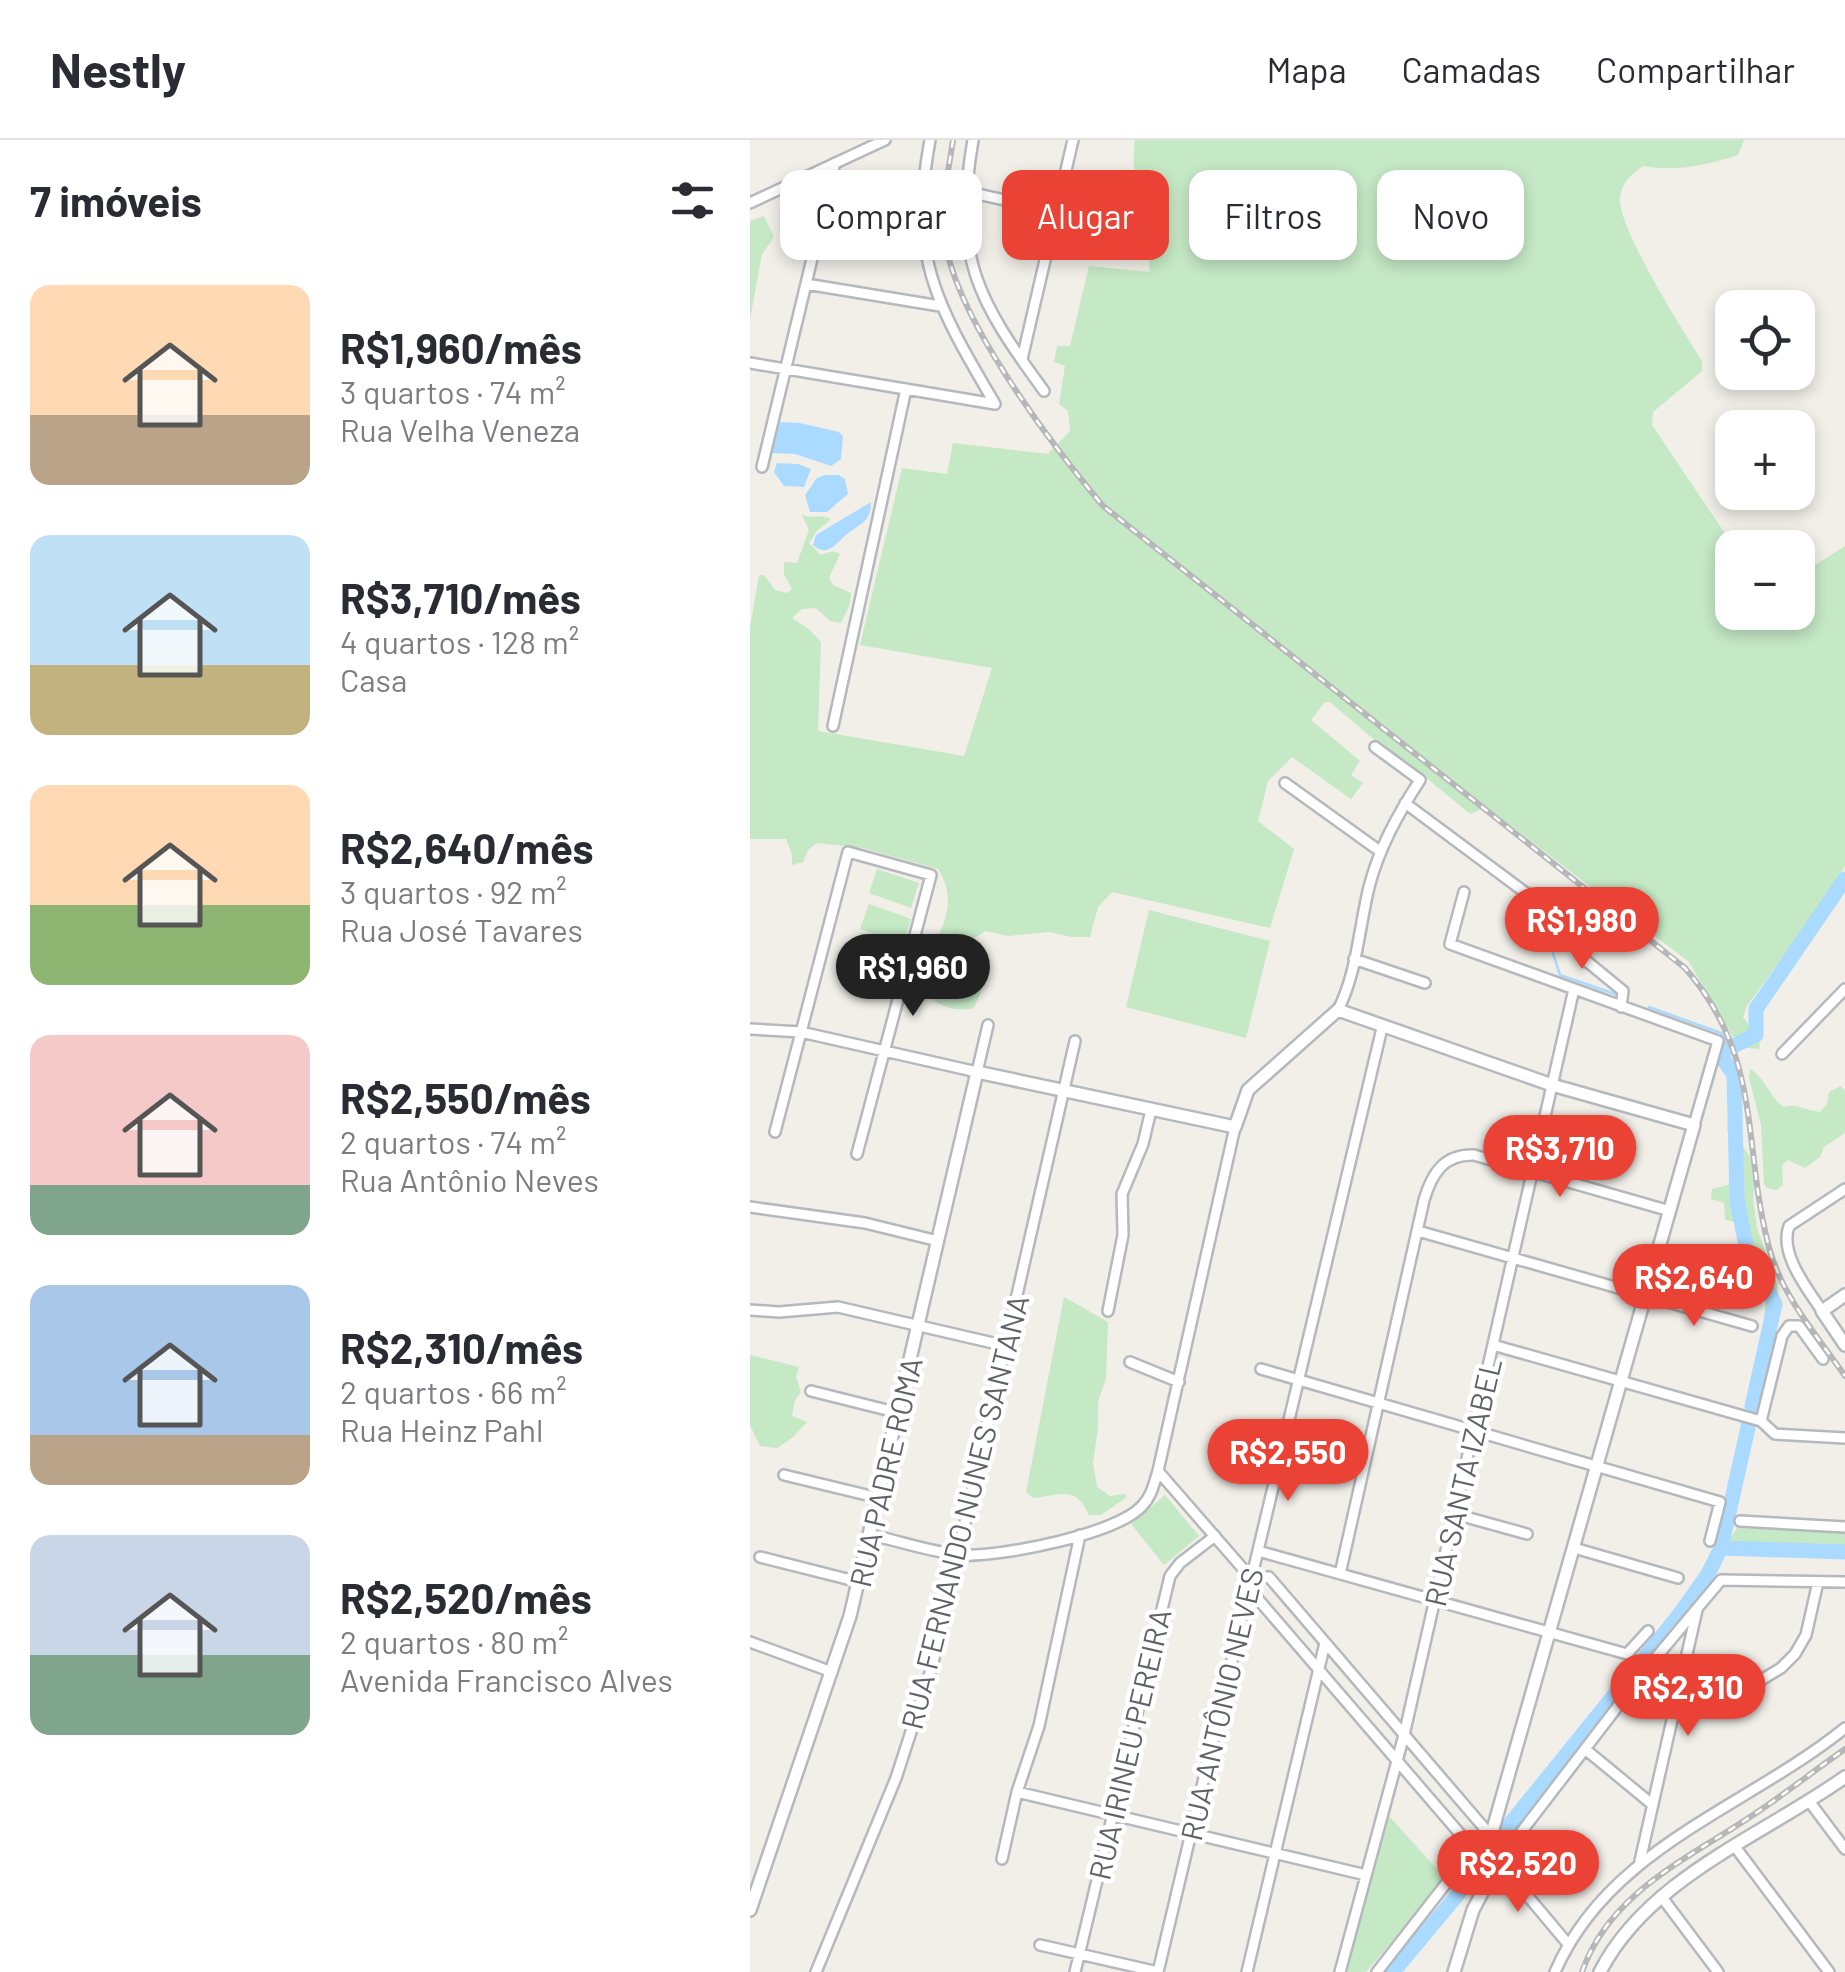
<!DOCTYPE html>
<html lang="pt">
<head>
<meta charset="utf-8">
<style>
	body { margin:0; font-family:Barlow,sans-serif; background:#f2f2f3; color:#2b2b33; height:100vh; display:flex; flex-direction:column; font-size:38px; white-space:nowrap }
	* { box-sizing:border-box; margin:0 }
	p { font-size:32px; color:#7c7c81 }
	.icon { flex:none; width:55px; height:55px; fill:none; stroke:currentColor; stroke-width:2; stroke-linecap:round; stroke-linejoin:round }
	.map { position:relative; flex:1; overflow:hidden }
	.sheet { display:flex; flex-direction:column; background:#fff; width:750px }
	.sheet>* { flex:none }
	.hud { position:absolute; left:30px; top:30px; width:915px; height:90px; display:flex; gap:20px }
	.buttons { position:absolute; left:965px; top:150px; display:grid; gap:20px }
	.buttons a { display:grid; place-items:center; width:100px; height:100px; border-radius:20px; background:#fff; box-shadow:0 5px 15px #0003; font-size:50px }
	.price { position:absolute; translate:-50% -85px; padding:0 22px; border-radius:35px; background:#ea4335; color:#fff; font-size:32px; line-height:65px; filter:drop-shadow(0 2px 5px #0008) }
	.price::after { content:''; position:absolute; left:50%; top:60px; width:30px; height:22px; margin-left:-15px; background:inherit; clip-path:polygon(0 0,100% 0,50% 100%) }
	.price.on { background:#222; color:#fff }
	ul { padding:0; list-style:none }
	li { display:flex; align-items:center; gap:30px; height:250px; padding:0 30px }
	li span { display:grid; place-items:center; flex:none; width:280px; height:200px; border-radius:20px; color:#555 }
	li>.icon { margin-inline-start:auto }
	span .icon { width:120px; height:120px; fill:#fffc; stroke-width:1 }
	li b { font-size:42px }
	h2 { display:flex; justify-content:space-between; align-items:center; height:120px; padding:0 30px; font-size:42px }
	.chip { padding:0 35px; border-radius:20px; background:#fff; box-shadow:0 5px 15px #0003; font-size:35px; line-height:90px }
	.chip.on { background:#ea4335; color:#fff }
	header { display:flex; align-items:center; gap:60px; box-sizing:border-box; height:140px; padding:0 50px; background:#fff; border-bottom:2px solid #e1e1e2 }
	header strong { font-size:48px }
	nav { display:flex; gap:55px; margin-inline-start:auto; font-size:35px }
	main { display:flex; flex:1; min-height:0 }
	.map>svg:first-child { display:block }
	.green { fill:#c5e8c5 }
	.water { fill:#aadaff }
	.lines { fill:none; stroke-linecap:round; stroke-linejoin:round }
	.stream { stroke:#aadaff; stroke-width:2.5 }
	.river { stroke:#aadaff; stroke-width:15 }
	.minor-casing { stroke:#b5b8bc; stroke-width:14 }
	.tertiary-casing { stroke:#b5b8bc; stroke-width:16 }
	.minor { stroke:#fff; stroke-width:9 }
	.tertiary { stroke:#fff; stroke-width:11 }
	.rail-casing { stroke:#b6b7b8; stroke-width:6 }
	.rail { stroke:#fff; stroke-width:2.5; stroke-dasharray:8; stroke-linecap:butt }
	.labels { text-anchor:middle; dominant-baseline:central; stroke-width:9; stroke-linejoin:round; paint-order:stroke }
	.street-label { font-size:30px; fill:#5f6368; stroke:#fff }
</style>
</head>
<body>
<header>
<strong>Nestly</strong>
<nav><a>Mapa</a><a>Camadas</a><a>Compartilhar</a></nav>
</header>
<main>
<section class="sheet">
<h2>7 imóveis<svg class="icon" aria-label="filters" viewBox="0 0 24 24"><path d="M4 7h16M4 17h16"/><circle cx="9" cy="7" r="2"/><circle cx="15" cy="17" r="2"/></svg></h2>
<ul>
<li><span style="background:linear-gradient(#ffd9b3 65%,#b9a48a 0)"><svg class="icon" aria-label="home" viewBox="0 0 24 24"><path d="M3 11l9-7 9 7M6 9v11h12V9"/></svg></span><div><b>R$1,960/mês</b><p>3 quartos · 74 m²</p><p>Rua Velha Veneza</p></div></li>
<li><span style="background:linear-gradient(#bfe0f5 65%,#c2b280 0)"><svg class="icon" aria-label="home" viewBox="0 0 24 24"><path d="M3 11l9-7 9 7M6 9v11h12V9"/></svg></span><div><b>R$3,710/mês</b><p>4 quartos · 128 m²</p><p>Casa</p></div></li>
<li><span style="background:linear-gradient(#ffd9b3 60%,#8fb573 0)"><svg class="icon" aria-label="home" viewBox="0 0 24 24"><path d="M3 11l9-7 9 7M6 9v11h12V9"/></svg></span><div><b>R$2,640/mês</b><p>3 quartos · 92 m²</p><p>Rua José Tavares</p></div></li>
<li><span style="background:linear-gradient(#f6c9c9 75%,#7fa58c 0)"><svg class="icon" aria-label="home" viewBox="0 0 24 24"><path d="M3 11l9-7 9 7M6 9v11h12V9"/></svg></span><div><b>R$2,550/mês</b><p>2 quartos · 74 m²</p><p>Rua Antônio Neves</p></div></li>
<li><span style="background:linear-gradient(#a9c7e8 75%,#b9a48a 0)"><svg class="icon" aria-label="home" viewBox="0 0 24 24"><path d="M3 11l9-7 9 7M6 9v11h12V9"/></svg></span><div><b>R$2,310/mês</b><p>2 quartos · 66 m²</p><p>Rua Heinz Pahl</p></div></li>
<li><span style="background:linear-gradient(#c9d6e8 60%,#7fa58c 0)"><svg class="icon" aria-label="home" viewBox="0 0 24 24"><path d="M3 11l9-7 9 7M6 9v11h12V9"/></svg></span><div><b>R$2,520/mês</b><p>2 quartos · 80 m²</p><p>Avenida Francisco Alves</p></div></li>
</ul>
</section>
<div class="map">
<svg width="1095" height="1832" viewBox="0 0 1095 1832">
	<rect width="100%" height="100%" fill="#f1efe8"/>
	<!-- green -->
	<path class="green" d="M 385,0 L 994,0 L 988,15 C 956,25 927,32 893,26 C 881,35 873,41 870,56 C 865,84 934,192 952,221 L 952,231 L 903,272 L 902,285 L 984,407 L 982,472 L 1048,472 L 1048,436 L 1095,406 L 1095,725 L 1088,741 L 997,866 L 993,877 L 1009,899 L 1010,909 L 989,907 L 939,822 L 736,667 L 720,674 L 674,636 L 648,620 L 580,562 L 575,562 L 561,580 L 610,621 L 601,635 L 613,643 L 601,659 L 542,617 L 518,641 L 508,681 L 544,709 L 520,788 L 362,752 L 348,767 L 340,797 L 322,797 L 299,792 L 258,796 L 235,791 L 220,801 L 236,839 L 224,868 C 200,874 184,862 167,847 C 177,805 216,772 188,729 L 113,708 L 67,703 L 58,710 L 53,722 L 42,725 L 42,715 L 36,699 L 0,699 L 0,488 L 9,435 L 14,435 L 25,450 L 37,453 L 42,449 L 34,434 L 34,422 L 47,423 L 59,390 L 52,375 C 63,379 71,374 81,379 L 66,392 L 59,403 L 71,415 L 84,411 L 90,414 L 79,438 L 83,445 L 101,453 L 100,464 L 91,483 L 80,481 L 66,468 L 52,469 L 42,478 L 59,489 L 71,502 L 68,591 L 214,616 L 242,528 L 110,505 L 152,328 L 197,334 L 203,303 L 298,314 L 320,291 L 318,271 L 309,264 L 315,226 L 304,222 L 307,206 L 320,206 L 339,126 L 400,132 C 397,114 402,94 397,77 C 389,43 380,37 385,0 Z
		M 14,76 L 24,97 L 12,114 L 0,179 L 0,81 Z
		M 127,729 L 169,743 L 161,768 L 119,753 Z
		M 119,764 L 161,779 L 153,804 L 110,789 Z
		M 399,770 L 520,801 L 496,898 L 376,867 Z
		M 1000,929 C 1015,937 1019,957 1034,967 C 1047,963 1057,971 1070,972 L 1077,964 L 1079,952 L 1091,946 L 1095,951 L 1095,993 L 1074,1007 L 1070,1017 L 1055,1028 L 1038,1020 L 1032,1025 L 1033,1045 L 1026,1050 L 1017,1048 L 1014,1044 L 1011,985 L 999,938 Z
		M 982,983 L 989,990 L 991,1004 L 1000,1017 L 1005,1040 L 1003,1059 L 1007,1088 L 1026,1141 L 1031,1167 L 1007,1262 L 1001,1256 L 1011,1211 L 1016,1157 L 1005,1151 L 1003,1136 L 995,1129 L 988,1082 L 975,1080 L 974,1063 L 961,1059 L 962,1049 L 981,1044 L 983,1030 L 979,1023 L 981,1013 L 977,987 Z
		M 314,1157 L 358,1182 L 356,1239 L 348,1261 L 348,1288 L 343,1323 L 347,1347 L 360,1356 L 375,1354 L 377,1357 L 351,1375 L 339,1375 C 326,1345 311,1355 283,1358 L 276,1352 Z
		M 0,1215 L 49,1227 L 46,1237 L 51,1252 L 45,1260 L 42,1276 L 57,1282 L 42,1298 L 27,1308 L 10,1306 L 0,1285 Z
		M 415,1355 L 449,1396 L 414,1425 L 381,1384 Z
		M 987,1388 L 1095,1391 L 1095,1419 L 991,1413 L 979,1400 Z
		M 639,1676 L 695,1738 L 616,1832 L 596,1832 Z"/>
	<!-- water -->
	<path class="water" d="M 30,282 L 50,283 L 89,292 L 93,296 L 91,319 L 81,326 L 45,314 L 22,313 Z
		M 27,323 L 48,324 L 61,329 L 54,347 L 34,346 L 24,332 Z
		M 75,335 L 89,335 L 95,339 L 98,354 L 77,372 L 60,372 L 55,355 L 67,338 Z
		M 121,362 C 121,382 111,383 97,394 C 85,404 78,418 63,405 L 66,395 Z"/>
	<g class="lines">
		<!-- stream -->
		<path class="stream" d="M 799,801 L 810,835 L 865,854
			M 899,867 L 971,893 L 977,901 L 975,910"/>
		<!-- river -->
		<path class="river" d="M 1002,1266 L 1025,1164 L 997,1111 L 987,1060 L 984,935 L 971,916 L 975,910 L 1006,895 L 1006,869 L 1095,739
			M 971,1408 L 1095,1412
			M 756,1689 L 929,1475 L 958,1434 L 971,1408 L 999,1283
			M 643,1832 L 729,1729"/>
		<defs>
			<path id="minor" d="M 180,0 C 158,118 187,165 245,264
				M 223,0 C 203,117 226,158 294,251
				M 214,51 L 349,81
				M 0,63 L 135,0
				M 56,144 L 190,166
				M 272,219 L 323,0
				M 0,223 L 245,264
				M 12,327 L 85,23
				M 83,586 L 156,249
				M 535,643 L 631,712
				M 655,663 L 823,788
				M 714,752 L 700,804 L 968,901 L 944,985
				M 604,819 L 675,843
				M 834,819 L 873,851 L 871,867
				M 588,870 C 607,833 609,788 619,747 C 629,708 648,674 670,640 L 625,607
				M 0,889 L 51,892 L 227,932 L 238,885
				M 1032,914 L 1095,849
				M 25,992 L 98,712 L 181,735 L 107,1014
				M 0,1067 L 115,1083 L 188,1101
				M 668,1091 L 1002,1186
				M 0,1170 L 29,1172 L 88,1167 L 256,1206
				M 358,1171 L 373,1095 L 372,1054 L 393,1004 L 401,970
				M 1072,1171 C 1057,1148 1029,1114 1039,1086 L 1095,1049
				M 743,1205 L 1011,1281
				M 380,1222 L 429,1242
				M 511,1229 L 970,1362 L 960,1401
				M 61,1251 L 149,1273
				M 1011,1281 L 1032,1196 L 1039,1186 L 1049,1186 L 1073,1219
				M 1011,1281 L 1025,1294 L 1095,1298
				M 408,1331 L 501,1438 L 508,1459 L 723,1709 L 627,1832
				M 34,1335 L 129,1358
				M 705,1374 L 777,1394
				M 990,1381 L 1095,1387
				M 121,1395 C 150,1401 183,1413 213,1415 C 251,1417 367,1394 392,1366 C 402,1356 404,1343 408,1331 L 485,987
				M 824,1408 L 928,1438
				M 508,1411 L 877,1514 L 898,1491
				M 10,1417 L 109,1442
				M 590,1434 L 674,1060 C 682,1033 694,1014 724,1015 L 920,1071
				M 501,1438 L 519,1437 L 741,1696
				M 0,1502 L 82,1532
				M 925,1569 L 963,1569 L 1031,1528 L 1045,1514 L 1056,1495 L 1068,1442
				M 835,1609 L 903,1665
				M 267,1652 L 616,1735
				M 1059,1661 L 1095,1709
				M 986,1708 L 1079,1832
				M 752,1717 L 898,1527 L 971,1440 L 1095,1442
				M 252,1719 L 267,1652 L 289,1586 L 330,1395
				M 890,1721 L 947,1470
				M 749,1722 L 818,1804
				M 911,1756 L 968,1832
				M 290,1805 L 408,1832
				M 66,1832 L 146,1638 L 182,1527 L 325,901
				M 325,1832 L 420,1436 L 430,1423 L 465,1396
				M 408,1832 L 632,888
				M 497,1832 L 575,1503
				M 590,1832 L 654,1595 L 824,849
				M 805,1832 C 859,1707 996,1668 1095,1588"/>
			<path id="tertiary" d="M 1095,1155 L 1072,1171 L 1095,1205
				M 741,1696 L 727,1700 L 723,1714 L 731,1725 L 745,1724
				M 0,1770 L 100,1476 L 227,932 L 485,987 L 498,950 L 588,870 L 802,945 L 944,985 L 741,1696
				M 704,1832 L 723,1770 L 753,1713 L 749,1700 L 741,1696
				M 850,1832 C 898,1738 1012,1696 1095,1637"/>
		</defs>
		<!-- minor casing -->
		<use href="#minor" class="minor-casing"/>
		<!-- tertiary casing -->
		<use href="#tertiary" class="tertiary-casing"/>
		<!-- minor -->
		<use href="#minor" class="minor"/>
		<!-- tertiary -->
		<use href="#tertiary" class="tertiary"/>
		<defs>
			<path id="rail" d="M 203,0 C 199,28 191,63 194,91 C 199,171 302,305 353,366 L 935,828 C 1015,920 991,1006 1020,1111 C 1033,1157 1068,1197 1095,1236
				M 832,1832 C 860,1751 940,1718 1006,1673 C 1036,1653 1065,1630 1095,1609"/>
		</defs>
		<!-- rail casing -->
		<use href="#rail" class="rail-casing"/>
		<!-- rail -->
		<use href="#rail" class="rail"/>
	</g>
	<g class="labels">
		<!-- street labels -->
		<g class="street-label">
			<text transform="translate(135 1332) rotate(-77)">RUA PADRE ROMA</text>
			<text transform="translate(712 1342) rotate(-77)">RUA SANTA IZABEL</text>
			<text transform="translate(214 1372) rotate(-76)">RUA FERNANDO NUNES SANTANA</text>
			<text transform="translate(471 1564) rotate(-77)">RUA ANTÔNIO NEVES</text>
			<text transform="translate(379 1604) rotate(-77)">RUA IRINEU PEREIRA</text>
		</g>
	</g>
</svg>
<div class="buttons">
<a><svg class="icon" aria-label="locate" viewBox="0 0 24 24"><circle cx="12" cy="12" r="6"/><path d="M12 2v4M12 18v4M2 12h4M18 12h4"/></svg></a>
<a>+</a>
<a>−</a>
</div>
<b class="price" style="left:832px;top:832px">R$1,980</b>
<b class="price on" style="left:163px;top:879px">R$1,960</b>
<b class="price" style="left:810px;top:1060px">R$3,710</b>
<b class="price" style="left:944px;top:1189px">R$2,640</b>
<b class="price" style="left:538px;top:1364px">R$2,550</b>
<b class="price" style="left:938px;top:1599px">R$2,310</b>
<b class="price" style="left:768px;top:1775px">R$2,520</b>
<div class="hud">
<a class="chip">Comprar</a>
<a class="chip on">Alugar</a>
<a class="chip">Filtros</a>
<a class="chip">Novo</a>
</div>
</div>
</main>
</body>
</html>
